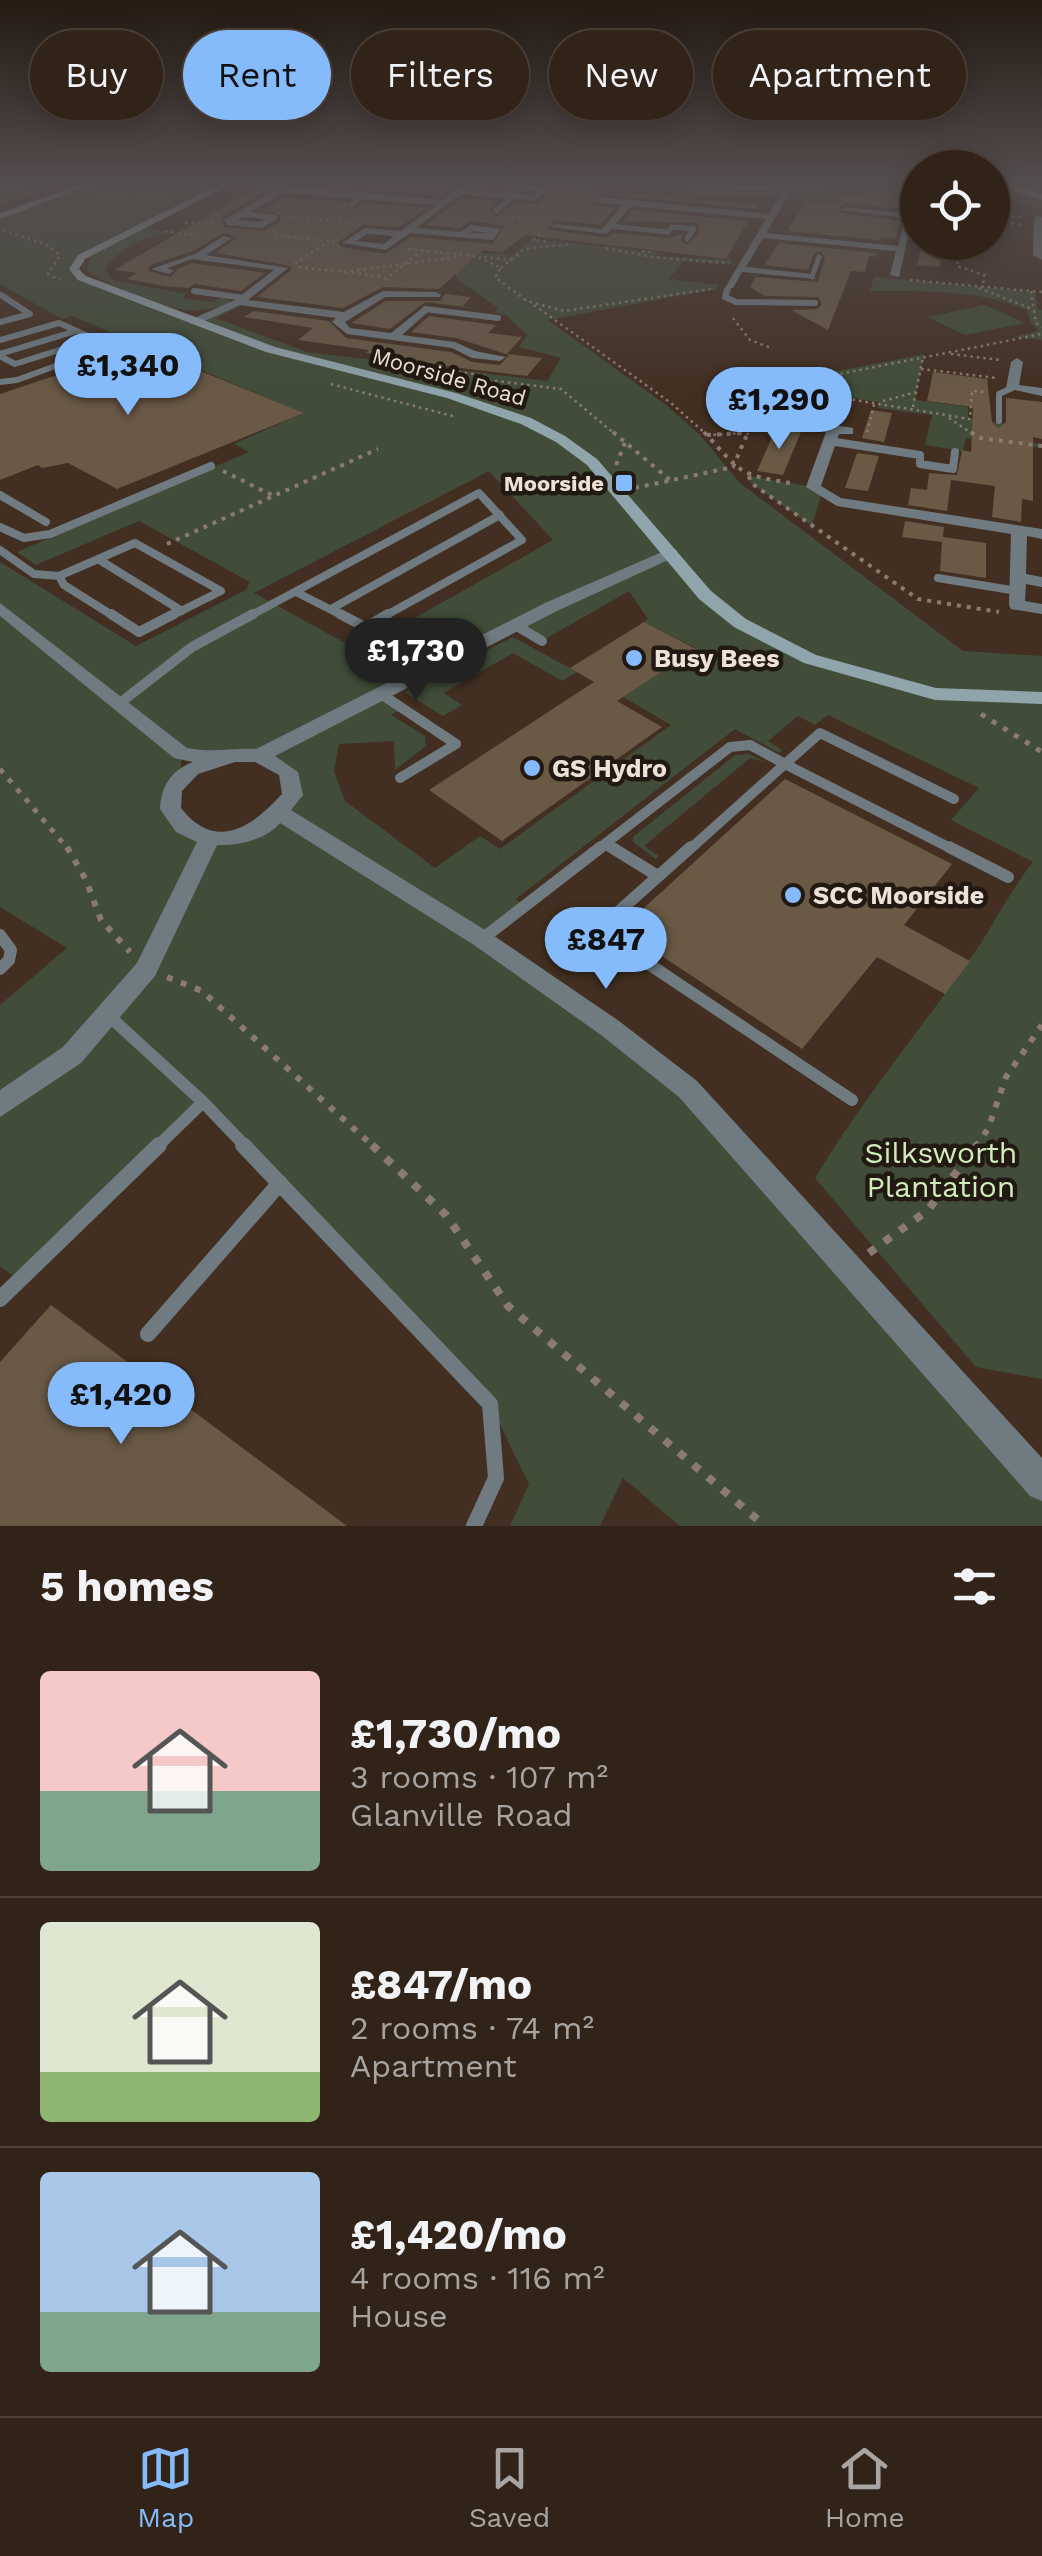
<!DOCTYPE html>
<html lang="en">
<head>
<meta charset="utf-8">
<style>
	body { margin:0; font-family:"Work Sans",sans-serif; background:#3d2f26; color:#f1f3f6; height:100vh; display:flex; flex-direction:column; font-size:38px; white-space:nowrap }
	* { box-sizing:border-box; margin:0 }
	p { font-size:32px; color:#a8a4a2 }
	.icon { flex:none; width:55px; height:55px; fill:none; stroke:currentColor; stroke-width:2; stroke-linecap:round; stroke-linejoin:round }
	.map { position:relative; height:1526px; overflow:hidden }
	.panel { display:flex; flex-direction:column; background:#322319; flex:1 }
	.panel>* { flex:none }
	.hud { position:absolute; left:30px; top:30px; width:982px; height:90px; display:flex; gap:20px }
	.controls { position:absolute; left:900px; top:150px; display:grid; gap:20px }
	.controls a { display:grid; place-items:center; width:110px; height:110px; border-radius:50%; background:#322319; box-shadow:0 5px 25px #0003,0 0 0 2px #4d4038; font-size:50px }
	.price { position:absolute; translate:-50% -85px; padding:0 22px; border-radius:35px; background:#86bbfb; color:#111; font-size:32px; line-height:65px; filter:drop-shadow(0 2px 5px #0008) }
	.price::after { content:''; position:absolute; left:50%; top:60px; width:30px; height:22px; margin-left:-15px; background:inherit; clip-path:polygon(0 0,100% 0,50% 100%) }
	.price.selected { background:#222; color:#fff }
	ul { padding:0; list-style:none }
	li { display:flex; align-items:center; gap:30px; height:250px; padding:0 40px }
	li+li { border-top:2px solid #4d4038 }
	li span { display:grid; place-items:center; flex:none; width:280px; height:200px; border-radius:10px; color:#555 }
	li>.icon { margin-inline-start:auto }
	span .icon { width:120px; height:120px; fill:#fffc; stroke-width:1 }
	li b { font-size:42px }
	h2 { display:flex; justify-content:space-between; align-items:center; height:120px; padding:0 40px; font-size:42px }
	.pill { padding:0 35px; border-radius:45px; background:#322319; box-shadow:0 5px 25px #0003,0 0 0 2px #4d4038; font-size:35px; line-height:90px }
	.pill.selected { background:#86bbfb; color:#111 }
	.tab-bar { display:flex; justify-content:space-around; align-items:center; height:140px; border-top:2px solid #4d4038; background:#322319; font-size:28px; color:#a8a4a2 }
	.tab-bar a { display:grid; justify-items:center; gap:5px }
	.tab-bar .selected { color:#86bbfb }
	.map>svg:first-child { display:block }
	.green { fill:#414d38; fill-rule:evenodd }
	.building { fill:#695945 }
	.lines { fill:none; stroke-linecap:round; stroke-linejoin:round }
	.path-far4 { stroke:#8b7b6f; stroke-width:2.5; stroke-dasharray:2.5 4; stroke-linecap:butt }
	.path-far3 { stroke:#8b7b6f; stroke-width:4; stroke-dasharray:4 6; stroke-linecap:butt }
	.path-far2 { stroke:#8b7b6f; stroke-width:5; stroke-dasharray:5 8; stroke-linecap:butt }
	.path-far1 { stroke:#8b7b6f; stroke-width:6; stroke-dasharray:6 9; stroke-linecap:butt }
	.path { stroke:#8b7b6f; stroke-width:8; stroke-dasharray:8 11; stroke-linecap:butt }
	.lane-far5 { stroke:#6f7b81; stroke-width:5 }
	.lane-far4 { stroke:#6f7b81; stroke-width:6 }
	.lane-far3 { stroke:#6f7b81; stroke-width:8 }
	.lane-far2 { stroke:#6f7b81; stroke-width:10 }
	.lane-far1 { stroke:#6f7b81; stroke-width:12 }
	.lane { stroke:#6f7b81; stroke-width:16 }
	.street { fill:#6f7b81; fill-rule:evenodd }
	.secondary { fill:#90a4ac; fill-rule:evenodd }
	.poi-dot { fill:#86bbfb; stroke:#221913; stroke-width:4 }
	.labels { text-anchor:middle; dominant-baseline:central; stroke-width:9; stroke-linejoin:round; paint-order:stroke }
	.far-street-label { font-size:22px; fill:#ede1d8; stroke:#221913 }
	.far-poi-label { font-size:22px; font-weight:bold; fill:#ede1d8; stroke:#221913; text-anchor:end }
	.poi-label { font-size:25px; font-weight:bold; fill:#ede1d8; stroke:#221913; text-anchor:start }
	.near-park-label { font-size:30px; fill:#cfecba; stroke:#221913 }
</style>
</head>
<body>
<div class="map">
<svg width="1042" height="1526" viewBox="0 0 1042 1526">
	<rect width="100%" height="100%" fill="#422f21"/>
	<!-- green -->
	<path class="green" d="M 0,180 L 77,180 L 0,206 Z
		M 101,180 L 266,180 L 252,185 L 232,182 L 81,257 L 74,269 L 82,278 L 194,322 L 235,304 L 242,305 L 216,318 L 307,352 L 547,381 L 561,358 L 519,347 L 527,335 L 506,315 L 495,313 L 498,308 L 457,279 L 456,273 L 382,264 L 403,248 L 512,255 L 531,239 L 658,252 L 656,256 L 733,260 L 731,264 L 683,261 L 669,279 L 719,285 L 716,289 L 548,320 L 666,405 L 700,435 L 740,483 L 963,651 L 1042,656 L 1042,1379 L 976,1367 L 815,1178 C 860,1103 915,1036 966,965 C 990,932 1007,895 1033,862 L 951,820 L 979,788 L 828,715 L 815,725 L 798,716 L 768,741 L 782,750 L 779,753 L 735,729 L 516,899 L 524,906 L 482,939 L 688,1089 L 1042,1484 L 1042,1526 L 680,1526 L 623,1478 L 600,1526 L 510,1526 L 529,1484 L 490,1404 L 204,1102 L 19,1280 L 0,1266 L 0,1005 L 67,948 L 0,907 L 0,562 L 136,646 L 246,590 L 250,582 L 139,521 L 36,565 L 17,552 L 249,452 L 234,444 L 303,413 L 72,316 L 62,319 L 0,284 L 0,216 ZM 489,471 L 553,540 L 358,650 L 254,593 ZM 629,591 L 648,619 L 644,622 L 696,648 L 623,697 L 671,725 L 500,849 L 480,836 L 435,868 L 345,801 L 334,771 L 339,744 L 394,741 L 395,770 L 426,746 L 425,736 L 391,715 L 403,708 L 382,694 L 514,626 L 542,641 ZM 181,754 L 276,762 L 293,795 L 247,834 L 182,829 L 170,791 L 181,777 Z
		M 572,180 L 755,188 L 918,180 L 917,188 L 837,193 L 833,202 L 594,187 L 588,192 L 558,190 Z
		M 993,180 L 1042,180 L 1042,207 L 993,203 Z
		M 147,227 L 176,234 C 151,231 118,249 105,269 L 112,280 L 186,294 L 182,298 L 213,302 L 221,297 L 232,302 C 183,324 145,297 99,279 L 87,270 L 91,255 Z
		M 874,277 L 1035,292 L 1038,309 L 1042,310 L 1042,340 L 1014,337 L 1039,331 L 1031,323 L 1027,310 C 976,289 924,291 870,291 Z
		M 985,305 L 1025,323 L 965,335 L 927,317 Z
		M 924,354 L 915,400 L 968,407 L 968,419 L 1025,426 L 1027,442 L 1042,444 L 1042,448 L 966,438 L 963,451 L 925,445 L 932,415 L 878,408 L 879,402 L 774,387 L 764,390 L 760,400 L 717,395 Z
		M 749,476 L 813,487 L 821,495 L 812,526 L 751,483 Z
		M 513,637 L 577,672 L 562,681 L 513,653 L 444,693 L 462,705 L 443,716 L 404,692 Z
		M 749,754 L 767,763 L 750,758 L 644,846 L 659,856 L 656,859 L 633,842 L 633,837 L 735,755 Z"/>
	<!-- building -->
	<path class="building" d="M 270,180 L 366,184 L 373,180 L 463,180 L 441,196 Z
		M 482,180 L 568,180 L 558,188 L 758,205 L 755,209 L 598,193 L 592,205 L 615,208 L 600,225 L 555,220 L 547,229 L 607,238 L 613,233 L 667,238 L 683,234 L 681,241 L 687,245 L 700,232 L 697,223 L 623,221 L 633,210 L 748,221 L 726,259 L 526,235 L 502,252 L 483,250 L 439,289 L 383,287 L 343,308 L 257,297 L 290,271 L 291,266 L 216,253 L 236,239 L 225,232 L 193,251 L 150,265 L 148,271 L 171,277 L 177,269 L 192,263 L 265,273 L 241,291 L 195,284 L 188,288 L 165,286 L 126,279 L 138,273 L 114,270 L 252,190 L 263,192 L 222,217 L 224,227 L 264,231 L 279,222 L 281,215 L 262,210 L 284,197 L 346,202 L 352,210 L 364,203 L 426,208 L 400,227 L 363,225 L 338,242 L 341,247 L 385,254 L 411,237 L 493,244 L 504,226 L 472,221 L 459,228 L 426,225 L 462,198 L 498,201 L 490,210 L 496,217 L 515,203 L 537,204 L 554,189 L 551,185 L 520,180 L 505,189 L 476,186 Z
		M 885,192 L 918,195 L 918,240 L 911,240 L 917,215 L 913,210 L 844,203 L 837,212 L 900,221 L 896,238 L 881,237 L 880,240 L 787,231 L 807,201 L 836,204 L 841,195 Z
		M 922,242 L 943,242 L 940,267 L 917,265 Z
		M 779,243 L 877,253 L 876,257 L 869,256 L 865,272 L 851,271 L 828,330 L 791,310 L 817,309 L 822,304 L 818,297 L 765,296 L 750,287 L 756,277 L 818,282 L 825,257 L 820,251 L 814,254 L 808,270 L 764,265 Z
		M 445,294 L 471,297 L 462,307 L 491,310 L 425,302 L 390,329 L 351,323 L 386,301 L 440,301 Z
		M 254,311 L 329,321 L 346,338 L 451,352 L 472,362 L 500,365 L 509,355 L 456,338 L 411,332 L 429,316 L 496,325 L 488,333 L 522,337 L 507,354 L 542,358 L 527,376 L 396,360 L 399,357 L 366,353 L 369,350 L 298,340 L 313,328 L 244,317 Z
		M 141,347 L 304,413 L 117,489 L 68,463 L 42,468 L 38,465 L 0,480 L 0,394 Z
		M 933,372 L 987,379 L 992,422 L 998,428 L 1006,422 L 1006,398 L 1042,402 L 1042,439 L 1033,437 L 1033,501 L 1022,499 L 1021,522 L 992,517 L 995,486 L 951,480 L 947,511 L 908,505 L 911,488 L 927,490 L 929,473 L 957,475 L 962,450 L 971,452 L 973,407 L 927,401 Z
		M 871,410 L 892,413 L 884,442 L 862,438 Z
		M 776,428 L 801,432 L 783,475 L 757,471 Z
		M 857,453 L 879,456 L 868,491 L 845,488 Z
		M 905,521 L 944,527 L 943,537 L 986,543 L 986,578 L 940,571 L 942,542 L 902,537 Z
		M 644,622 L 696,649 L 617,701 L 662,727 L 502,841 L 429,790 L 594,682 L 570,668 Z
		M 785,779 L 952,864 L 904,925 L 970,961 L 945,994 L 877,957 L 802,1049 L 621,929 Z
		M 51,1305 L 347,1526 L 0,1526 L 0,1362 Z"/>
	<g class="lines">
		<!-- path-far4 -->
		<path class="path-far4" d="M 0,187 L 21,193
			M 566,187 L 585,192
			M 575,188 L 619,180
			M 879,189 L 918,188
			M 98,196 L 136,200 L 166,196
			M 994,202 L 1009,203
			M 552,205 L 574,207 L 582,199
			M 992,214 L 1024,217
			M 287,216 L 351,223
			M 512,217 L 540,220
			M 992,222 L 1024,225
			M 185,223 L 214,222
			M 3,230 L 45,244 L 60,255 L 48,274 L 60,280
			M 165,231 L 198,236
			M 540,234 L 533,240 L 548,242
			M 275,235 L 334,242
			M 961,242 L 957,266 L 984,275 L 983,287
			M 606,248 L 652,257 L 729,263
			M 408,249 L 476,256 L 501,268 L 495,277 L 527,301 L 564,311 L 711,289
			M 642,251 L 655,253
			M 484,257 L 511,260
			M 295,264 L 328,242
			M 299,267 L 344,272 L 457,257
			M 501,268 L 524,249 L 570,244
			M 352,273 L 385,277
			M 385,280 L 422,250
			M 910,280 L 1042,292
			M 979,288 L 1032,309
			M 1031,291 L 1036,323 L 1042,327
			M 534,305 L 671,403 L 707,435
			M 733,318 L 750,340 L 771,348
			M 951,354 L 1000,360
			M 413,367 L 485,375
			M 921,369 L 997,378
			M 482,379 L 561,389 L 616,435
			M 331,384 L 456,417
			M 782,388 L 970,419 L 972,391 L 986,392
			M 883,401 L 916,392
			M 759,402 L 764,390 L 774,387 L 1042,334
			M 913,407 L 923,357
			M 949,418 L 974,435
			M 867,432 L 875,401
			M 707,435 L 745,433
			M 747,435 L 749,431"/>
		<!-- path-far3 -->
		<path class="path-far3" d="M 613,432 L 670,480
			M 704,432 C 744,475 736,474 796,484
			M 971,432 L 979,438 L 1042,446
			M 707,435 L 745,433
			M 616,465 L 625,443
			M 223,471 L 272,495
			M 749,476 L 751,483 L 918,599 L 999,612
			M 635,488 L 733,467 L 748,432
			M 167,544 L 378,449"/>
		<!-- path-far2 -->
		<path class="path-far2" d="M 981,714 L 1042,752
			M 0,769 L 69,850"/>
		<!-- path-far1 -->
		<path class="path-far1" d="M 67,847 L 86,880 L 101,920 L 130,952
			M 167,977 L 202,991 L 374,1147
			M 975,1147 L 988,1129 L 1006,1077 L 1042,1025"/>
		<!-- path -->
		<path class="path" d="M 372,1145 L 446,1215 L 508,1306 L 765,1526
			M 869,1253 L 928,1210 L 977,1145"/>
		<!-- lane-far5 -->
		<path class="lane-far5" d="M 352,204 L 363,196
			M 496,211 L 514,196
			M 609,226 L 668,232 L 672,227 L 694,229 L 687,239
			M 812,277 L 819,257
			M 194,291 L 206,293
			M 727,293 L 729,286"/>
		<!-- lane-far4 -->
		<path class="lane-far4" d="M 727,290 L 725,297 L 736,302 L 815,303
			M 194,291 L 245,298
			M 425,309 L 498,318
			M 0,322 L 30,314 L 1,295
			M 0,340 L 59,323 L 110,346 L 17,380 L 0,382
			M 0,354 L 76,331
			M 0,356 L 15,364 L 94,339
			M 999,421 L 999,394 L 1012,388"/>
		<!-- lane-far3 -->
		<path class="lane-far3" d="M 829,441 L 920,455 L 920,464 L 953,469 L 955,452
			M 0,495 L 46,522
			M 0,527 L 24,538 L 50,534 L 211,466
			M 0,550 L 34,574 L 59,576
			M 98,559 L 182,611
			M 59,576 L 64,585 L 115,617
			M 59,576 L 135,543 L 221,591 L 169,617
			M 938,578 L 1017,591
			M 296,592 L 345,617
			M 331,609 L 500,515
			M 248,617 L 479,493 L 522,540 L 383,617"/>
		<!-- lane-far2 -->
		<path class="lane-far2" d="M 111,614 L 139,632 L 174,614
			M 340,614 L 365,627 L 388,614
			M 515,625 L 542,641
			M 381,694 L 456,744 L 400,778
			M 120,703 L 192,647 L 253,614
			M 606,844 L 615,850
			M 597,850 L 730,747 L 750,745 L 785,764 L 820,733 L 954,799
			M 689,850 L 785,764 L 954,850"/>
		<!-- lane-far1 -->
		<path class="lane-far1" d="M 611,847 L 658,876
			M 691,847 L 598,930 L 852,1100
			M 949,847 L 1008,877
			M 0,935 L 11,950 L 9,960 L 0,969
			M 482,939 L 601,847
			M 108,1015 L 203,1102 L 157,1147
			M 203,1102 L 246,1147"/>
		<!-- lane -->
		<path class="lane" d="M 243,1145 L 490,1404 L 496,1478 L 474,1526
			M 0,1299 L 159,1145
			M 148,1334 L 280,1183"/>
		<!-- street -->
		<path class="street" d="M 229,180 L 442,200 L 469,180 L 478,180 L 467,189 L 506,193 L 519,184 L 550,189 L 535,201 L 461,194 L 416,228 L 460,232 L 471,225 L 501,229 L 493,240 L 410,233 L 386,250 L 342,243 L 365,228 L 401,231 L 436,205 L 283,193 L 250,212 L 277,215 L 277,219 L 262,228 L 227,225 L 224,220 L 273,191 ZM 521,189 L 539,191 L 533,195 L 515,194 ZM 242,217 L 265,219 L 260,222 L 237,220 ZM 473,231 L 490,233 L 470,233 ZM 367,234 L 394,236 L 384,244 L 356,241 Z
			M 795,185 L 799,187 L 789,195 L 766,233 L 898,246 L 905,218 L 840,210 L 844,207 L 913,214 L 899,277 L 890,275 L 896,251 L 763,238 L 746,267 L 812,274 L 816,279 L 742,272 L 733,288 L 725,288 L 766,219 L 631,206 L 607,234 L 550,227 L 555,224 L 602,229 L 623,205 L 595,202 L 598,197 L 769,214 L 783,191 Z
			M 1038,215 L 1042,217 L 1042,260 L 1033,255 L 1034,218 Z
			M 224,236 L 232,238 L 206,255 L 288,268 L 248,300 L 344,312 L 383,291 L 436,292 L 441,295 L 440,297 L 385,297 L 345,322 L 350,328 L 391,333 L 425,306 L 430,309 L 429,311 L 402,335 L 455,342 L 475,351 L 506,357 L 500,361 L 472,358 L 452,348 L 347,334 L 332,322 L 336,318 L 240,305 L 198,324 L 190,324 L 190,320 L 235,300 L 274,270 L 192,259 L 168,268 L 174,271 L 169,274 L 151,269 L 195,254 Z
			M 1017,358 L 1023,362 L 1019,385 L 1042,388 L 1042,396 L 1006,388 L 1011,362 Z
			M 752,413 L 853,428 L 853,434 L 839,434 L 821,486 L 841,498 L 1042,529 L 1042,539 L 1027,536 L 1026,574 L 1042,577 L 1042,587 L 1026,584 L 1025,601 L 1042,604 L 1042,614 L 1011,609 L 1009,605 L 1011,534 L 837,506 L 806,487 L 826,432 L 747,420 L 747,414 Z
			M 671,548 L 677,550 L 677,556 L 557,611 L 275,756 L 298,772 L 303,795 L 291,810 L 490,933 L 619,1021 L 697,1081 L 1042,1458 L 1042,1501 L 1030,1496 L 679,1097 L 601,1035 L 474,945 L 280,823 C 265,840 239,846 217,845 L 155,976 L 81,1063 L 0,1117 L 0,1090 L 63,1047 L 137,963 L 197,842 L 176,832 L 160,809 C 161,787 171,770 193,762 L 174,758 L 0,616 L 0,603 L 187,748 C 213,753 230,748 256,749 L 545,603 ZM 235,762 L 255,762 L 279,775 L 282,794 C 253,826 216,853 181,808 L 182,791 L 198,774 Z"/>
		<!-- secondary -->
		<path class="secondary" d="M 93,180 L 105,180 L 0,219 L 0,213 Z
			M 229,180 L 239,180 L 85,259 L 79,269 L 86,276 L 275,347 L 456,393 L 531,418 L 565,436 L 597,459 L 711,591 L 746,619 L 816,655 L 936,688 L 1042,692 L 1042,704 L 935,700 L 804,663 L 734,627 L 699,599 L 587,465 L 556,442 L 521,424 L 447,398 L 266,352 L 78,280 L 69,269 L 78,255 Z
			M 634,180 L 755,186 L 871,180 L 755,190 Z
			M 1007,180 L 1015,180 L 1021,187 L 1042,194 L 1042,200 L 1015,191 Z"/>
	</g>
	<!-- sky -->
	<linearGradient id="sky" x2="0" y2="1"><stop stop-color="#241a12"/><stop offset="0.46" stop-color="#544d4e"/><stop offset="1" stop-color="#544d4e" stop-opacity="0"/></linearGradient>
	<rect width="1042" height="394" fill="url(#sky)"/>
	<!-- markers -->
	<g class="poi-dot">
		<rect x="614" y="473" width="20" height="20" rx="5"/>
		<circle cx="634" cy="658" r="10"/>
		<circle cx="532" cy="768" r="10"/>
		<circle cx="793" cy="895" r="10"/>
	</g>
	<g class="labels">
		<!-- far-street labels -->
		<g class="far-street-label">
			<text transform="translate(449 377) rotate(16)">Moorside Road</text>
		</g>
		<!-- far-poi labels -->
		<g class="far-poi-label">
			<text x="604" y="483">Moorside</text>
		</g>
		<!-- poi labels -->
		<g class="poi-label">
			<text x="654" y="658">Busy Bees</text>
			<text x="552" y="768">GS Hydro</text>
			<text x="813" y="895">SCC Moorside</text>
		</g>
		<!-- near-park labels -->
		<g class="near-park-label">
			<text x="941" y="1152">Silksworth<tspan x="941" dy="34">Plantation</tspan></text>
		</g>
	</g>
</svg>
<div class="controls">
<a><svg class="icon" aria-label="locate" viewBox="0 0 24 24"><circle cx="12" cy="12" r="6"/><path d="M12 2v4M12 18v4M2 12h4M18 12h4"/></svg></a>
</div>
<b class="price" style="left:128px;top:418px">£1,340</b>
<b class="price" style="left:779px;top:452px">£1,290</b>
<b class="price selected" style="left:416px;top:703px">£1,730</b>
<b class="price" style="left:606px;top:992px">£847</b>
<b class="price" style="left:121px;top:1447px">£1,420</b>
<div class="hud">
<a class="pill">Buy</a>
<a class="pill selected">Rent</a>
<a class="pill">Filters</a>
<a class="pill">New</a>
<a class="pill">Apartment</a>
</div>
</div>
<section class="panel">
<h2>5 homes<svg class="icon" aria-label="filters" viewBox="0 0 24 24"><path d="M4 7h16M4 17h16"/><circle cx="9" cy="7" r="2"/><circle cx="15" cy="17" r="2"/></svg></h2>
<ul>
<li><span style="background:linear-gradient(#f6c9c9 60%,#7fa58c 0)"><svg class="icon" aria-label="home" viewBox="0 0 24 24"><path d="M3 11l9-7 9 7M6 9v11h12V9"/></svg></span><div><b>£1,730/mo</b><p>3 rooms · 107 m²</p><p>Glanville Road</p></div></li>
<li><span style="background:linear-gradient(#dfe7d0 75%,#8fb573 0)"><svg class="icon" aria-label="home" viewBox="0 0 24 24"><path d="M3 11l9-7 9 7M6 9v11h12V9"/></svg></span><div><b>£847/mo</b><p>2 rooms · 74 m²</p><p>Apartment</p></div></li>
<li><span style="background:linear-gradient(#a9c7e8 70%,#7fa58c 0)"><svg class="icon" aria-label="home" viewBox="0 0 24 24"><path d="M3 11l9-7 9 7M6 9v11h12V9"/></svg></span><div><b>£1,420/mo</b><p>4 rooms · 116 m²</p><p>House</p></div></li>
</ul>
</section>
<nav class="tab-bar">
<a class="selected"><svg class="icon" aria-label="map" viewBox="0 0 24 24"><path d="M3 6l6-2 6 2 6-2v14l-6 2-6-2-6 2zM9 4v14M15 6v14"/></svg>Map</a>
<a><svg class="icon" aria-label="saved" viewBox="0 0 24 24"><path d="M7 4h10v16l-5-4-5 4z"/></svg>Saved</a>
<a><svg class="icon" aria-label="home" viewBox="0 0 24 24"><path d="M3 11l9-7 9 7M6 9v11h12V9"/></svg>Home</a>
</nav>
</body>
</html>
